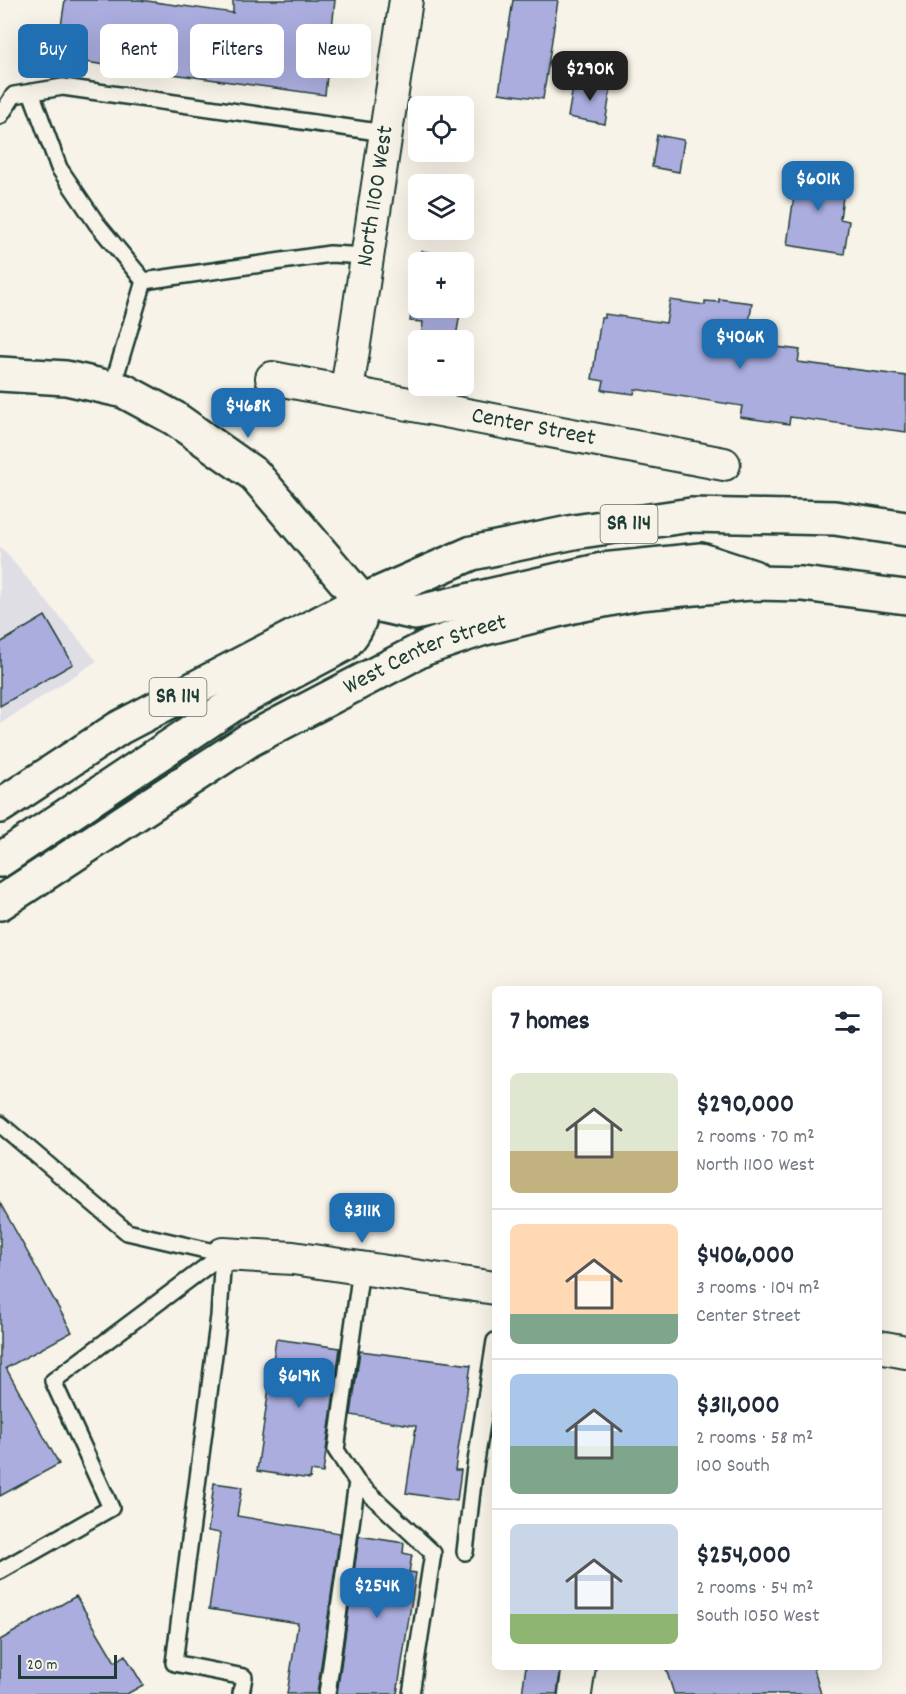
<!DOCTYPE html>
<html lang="en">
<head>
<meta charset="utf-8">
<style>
	body { margin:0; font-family:Dekko,sans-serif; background:#f6f6f7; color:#1f2937; height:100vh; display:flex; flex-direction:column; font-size:22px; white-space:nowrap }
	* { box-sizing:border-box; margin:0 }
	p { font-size:20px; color:#747a83 }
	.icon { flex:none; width:33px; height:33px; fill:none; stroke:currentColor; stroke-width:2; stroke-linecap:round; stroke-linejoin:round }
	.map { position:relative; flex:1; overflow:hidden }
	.side { position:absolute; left:492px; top:986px; width:390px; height:684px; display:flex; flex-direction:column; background:#fff; border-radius:9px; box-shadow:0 6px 24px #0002 }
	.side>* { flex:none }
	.banner { position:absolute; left:18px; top:24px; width:384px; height:54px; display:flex; gap:12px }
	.buttons { position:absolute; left:408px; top:96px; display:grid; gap:12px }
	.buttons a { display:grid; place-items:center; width:66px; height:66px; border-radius:9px; background:#fff; box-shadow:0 6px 24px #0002; font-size:30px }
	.scale { position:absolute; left:18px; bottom:15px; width:99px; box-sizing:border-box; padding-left:6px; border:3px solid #1f3d34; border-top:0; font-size:16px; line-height:21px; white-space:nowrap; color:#1f3d34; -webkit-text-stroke:4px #f7f3e8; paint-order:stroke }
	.price { position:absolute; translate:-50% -51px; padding:0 14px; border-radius:12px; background:#1f6fb2; color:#fff; font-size:20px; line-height:39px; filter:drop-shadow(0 2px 3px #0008) }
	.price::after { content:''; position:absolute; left:50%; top:36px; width:18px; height:14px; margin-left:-9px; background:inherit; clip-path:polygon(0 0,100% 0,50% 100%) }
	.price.on { background:#222; color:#fff }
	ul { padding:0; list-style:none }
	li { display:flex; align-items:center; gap:18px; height:150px; padding:0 18px }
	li+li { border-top:2px solid #e0e1e3 }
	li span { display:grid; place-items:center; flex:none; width:168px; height:120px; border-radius:9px; color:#555 }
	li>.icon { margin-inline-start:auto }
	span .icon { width:72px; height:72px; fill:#fffc; stroke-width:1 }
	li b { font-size:26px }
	h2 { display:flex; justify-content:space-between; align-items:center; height:72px; padding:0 18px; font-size:26px }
	.chip { padding:0 21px; border-radius:9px; background:#fff; box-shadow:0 6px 24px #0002; font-size:21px; line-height:54px }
	.chip.on { background:#1f6fb2; color:#fff }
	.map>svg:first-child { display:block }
	.built { fill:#e0dee5 }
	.building { fill:#aaadde; stroke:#1f3d34; stroke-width:1.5 }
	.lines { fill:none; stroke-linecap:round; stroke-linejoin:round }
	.lane-casing { stroke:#1f3d34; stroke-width:20 }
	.street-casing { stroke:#1f3d34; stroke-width:36 }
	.secondary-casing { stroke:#1f3d34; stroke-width:38 }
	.primary-casing { stroke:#1f3d34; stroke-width:38 }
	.lane { stroke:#f7f3e8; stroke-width:15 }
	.street { stroke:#f7f3e8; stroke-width:32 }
	.secondary { stroke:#f7f3e8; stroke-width:33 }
	.primary { stroke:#f7f3e8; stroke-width:33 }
	.labels { text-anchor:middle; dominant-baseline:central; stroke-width:5; stroke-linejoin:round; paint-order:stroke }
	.shield { fill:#f7f3e8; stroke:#60746a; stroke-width:1.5 }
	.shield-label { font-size:22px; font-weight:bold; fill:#1f3d34 }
	.street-label { font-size:24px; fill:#1f3d34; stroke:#f7f3e8 }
</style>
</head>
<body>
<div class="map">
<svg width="906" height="1694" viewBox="0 0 906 1694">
	<rect width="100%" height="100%" fill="#f7f3e8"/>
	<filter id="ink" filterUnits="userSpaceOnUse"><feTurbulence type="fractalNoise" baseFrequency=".0167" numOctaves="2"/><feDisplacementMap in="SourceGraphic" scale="12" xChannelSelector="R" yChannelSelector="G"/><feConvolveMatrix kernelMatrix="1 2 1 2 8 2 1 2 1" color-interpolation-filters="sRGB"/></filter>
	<g filter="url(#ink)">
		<!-- built -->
		<path class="built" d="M 0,546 L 97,661 L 0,724 Z"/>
		<!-- building -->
		<path class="building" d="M 65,0 L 140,0 L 233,13 L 233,0 L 335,0 L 325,95 L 56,58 Z
			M 513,0 L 558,0 L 543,99 L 499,93 Z
			M 574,81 L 611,87 L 605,124 L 568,117 Z
			M 657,135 L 684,140 L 679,172 L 652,167 Z
			M 798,167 L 846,174 L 840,219 L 849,221 L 844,254 L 787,245 Z
			M 421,251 L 468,258 L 464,290 L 464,262 L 419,262 Z
			M 418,267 L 418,308 L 461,308 L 456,337 L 422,332 L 423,322 L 410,321 Z
			M 719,299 L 752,303 L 746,343 L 800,350 L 798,362 L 906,376 L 906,432 L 790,417 L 789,424 L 740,417 L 742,406 L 635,389 L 634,394 L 602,390 L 604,381 L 592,379 L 601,318 L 605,318 L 605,314 L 666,323 L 670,300 L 705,305 L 705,301 L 719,302 Z
			M 45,616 L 73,664 L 0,706 L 0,643 Z
			M 0,1203 L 72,1332 L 6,1368 L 59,1464 L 0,1496 Z
			M 276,1339 L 340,1348 L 323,1473 L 311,1471 L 310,1479 L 257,1471 Z
			M 360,1351 L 471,1365 L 455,1470 L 461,1470 L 457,1501 L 406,1493 L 416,1426 L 351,1415 Z
			M 214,1483 L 242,1487 L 237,1516 L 340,1533 L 317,1694 L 287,1694 L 298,1623 L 209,1609 L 220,1533 L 208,1531 Z
			M 359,1536 L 404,1543 L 403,1553 L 412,1555 L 409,1572 L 416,1573 L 397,1694 L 337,1694 Z
			M 76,1596 L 115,1662 L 125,1655 L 143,1685 L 127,1694 L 0,1694 L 0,1640 Z
			M 526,1666 L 561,1666 L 557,1694 L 522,1694 Z
			M 665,1666 L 813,1666 L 821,1694 L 674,1694 Z"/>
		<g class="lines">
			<defs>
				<path id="lane" d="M 31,92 L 59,168 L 97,224 L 144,281
					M 0,116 L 14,95 L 63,87 L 385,133
					M 112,388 L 144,281 L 330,254 L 367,256
					M 0,1124 L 127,1232 L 223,1254
					M 223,1254 L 219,1316 L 174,1663 L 244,1677 L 241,1694
					M 361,1269 L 336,1450 L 357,1482 L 433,1553 L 411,1694
					M 465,1552 L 474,1474 L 495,1341
					M 0,1571 L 111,1508 L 53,1381 L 223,1254
					M 327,1694 L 357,1482"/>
				<g id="street">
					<path id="s1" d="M 272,378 L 724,464"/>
					<path id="s2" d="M 347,390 L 406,0"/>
					<path d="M 223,1254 L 293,1258 L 495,1288"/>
					<path d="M 879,1347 L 906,1352"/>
					<path d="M 575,1694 L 579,1666"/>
				</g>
				<path id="secondary" d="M 0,374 L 66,378 L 124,391 L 174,418 L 255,475 L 362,601"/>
				<g id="primary">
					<path d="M 362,601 L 415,613 L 602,570 L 701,560 L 753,577"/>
					<path d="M 0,806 L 119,728 L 362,601 L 472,553 L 574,532 L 691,515 L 835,518 L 906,529"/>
					<path d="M 0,860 L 241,699 L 343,645 C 356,631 362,620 362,601"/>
					<path id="s3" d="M 0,903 L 249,740 L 425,648 L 481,629 L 573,606 L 639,593 L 750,583 L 802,584 L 906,597"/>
				</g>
			</defs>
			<!-- lane casing -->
			<use href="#lane" class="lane-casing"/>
			<!-- street casing -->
			<use href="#street" class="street-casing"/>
			<!-- secondary casing -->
			<use href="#secondary" class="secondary-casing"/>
			<!-- primary casing -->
			<use href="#primary" class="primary-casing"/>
			<!-- lane -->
			<use href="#lane" class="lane"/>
			<!-- street -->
			<use href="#street" class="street"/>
			<!-- secondary -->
			<use href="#secondary" class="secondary"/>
			<!-- primary -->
			<use href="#primary" class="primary"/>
		</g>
	</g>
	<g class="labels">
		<!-- shield labels -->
		<g class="shield">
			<rect x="600.5" y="505" width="57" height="38" rx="4.5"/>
			<rect x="149.5" y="678" width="57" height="38" rx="4.5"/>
		</g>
		<g class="shield-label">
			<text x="629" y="524">SR 114</text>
			<text x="178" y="697">SR 114</text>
		</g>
		<!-- street labels -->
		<g class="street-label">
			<text stroke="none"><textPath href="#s2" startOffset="196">North 1100 West</textPath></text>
			<text stroke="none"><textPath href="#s1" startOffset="266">Center Street</textPath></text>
			<text stroke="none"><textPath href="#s3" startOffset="494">West Center Street</textPath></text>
		</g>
	</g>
</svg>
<div class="buttons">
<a><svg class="icon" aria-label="locate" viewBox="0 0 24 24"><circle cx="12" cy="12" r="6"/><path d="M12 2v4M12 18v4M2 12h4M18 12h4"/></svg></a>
<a><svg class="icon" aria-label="layers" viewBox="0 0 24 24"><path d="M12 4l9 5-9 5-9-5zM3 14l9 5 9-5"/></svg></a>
<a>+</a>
<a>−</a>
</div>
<div class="scale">20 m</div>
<b class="price on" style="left:590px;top:102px">$290K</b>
<b class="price" style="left:818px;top:212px">$601K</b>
<b class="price" style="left:740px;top:370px">$406K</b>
<b class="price" style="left:248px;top:439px">$468K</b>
<b class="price" style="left:362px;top:1244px">$311K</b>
<b class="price" style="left:299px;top:1409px">$619K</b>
<b class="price" style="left:377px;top:1619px">$254K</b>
<div class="banner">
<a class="chip on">Buy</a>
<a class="chip">Rent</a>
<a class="chip">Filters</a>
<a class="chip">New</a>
</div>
<section class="side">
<h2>7 homes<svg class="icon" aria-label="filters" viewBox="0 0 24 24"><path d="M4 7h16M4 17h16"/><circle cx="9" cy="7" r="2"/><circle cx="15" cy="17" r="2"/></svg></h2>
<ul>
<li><span style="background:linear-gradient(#dfe7d0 65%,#c2b280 0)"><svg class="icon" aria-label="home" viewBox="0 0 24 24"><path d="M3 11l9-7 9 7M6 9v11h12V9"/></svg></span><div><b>$290,000</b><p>2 rooms · 70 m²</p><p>North 1100 West</p></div></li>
<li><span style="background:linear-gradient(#ffd9b3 75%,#7fa58c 0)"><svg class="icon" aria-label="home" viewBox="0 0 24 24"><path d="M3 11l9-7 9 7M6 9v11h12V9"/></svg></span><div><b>$406,000</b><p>3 rooms · 104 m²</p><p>Center Street</p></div></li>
<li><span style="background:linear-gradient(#a9c7e8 60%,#7fa58c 0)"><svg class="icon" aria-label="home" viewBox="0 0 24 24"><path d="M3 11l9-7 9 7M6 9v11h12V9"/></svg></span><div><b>$311,000</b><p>2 rooms · 58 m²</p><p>100 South</p></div></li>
<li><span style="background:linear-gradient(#c9d6e8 75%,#8fb573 0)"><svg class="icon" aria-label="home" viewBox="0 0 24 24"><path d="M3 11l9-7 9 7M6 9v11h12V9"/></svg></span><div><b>$254,000</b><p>2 rooms · 54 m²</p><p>South 1050 West</p></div></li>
</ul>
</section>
</div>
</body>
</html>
